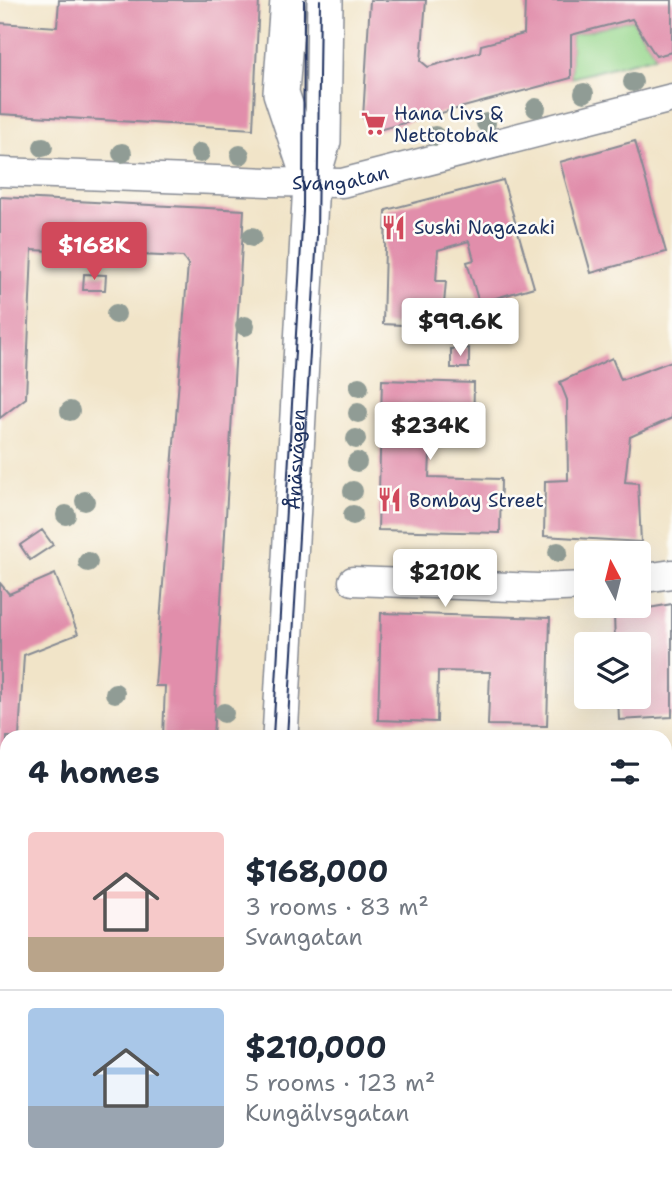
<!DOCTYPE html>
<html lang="en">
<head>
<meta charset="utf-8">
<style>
	body { margin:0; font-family:"Shantell Sans",sans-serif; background:#f6f6f7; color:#1f2937; height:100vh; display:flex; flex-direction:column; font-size:26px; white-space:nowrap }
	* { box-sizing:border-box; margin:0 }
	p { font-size:23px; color:#747a83 }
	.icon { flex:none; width:38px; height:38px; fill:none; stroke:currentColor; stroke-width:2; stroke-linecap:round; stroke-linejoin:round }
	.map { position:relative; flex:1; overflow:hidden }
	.side { position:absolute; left:0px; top:730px; width:672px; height:450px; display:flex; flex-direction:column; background:#fff; border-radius:21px 21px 0 0; box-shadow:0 7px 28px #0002 }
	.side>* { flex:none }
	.needle { width:46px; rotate:353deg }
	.buttons { position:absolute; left:574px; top:541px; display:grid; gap:14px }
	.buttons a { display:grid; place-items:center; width:77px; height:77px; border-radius:7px; background:#fff; box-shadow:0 7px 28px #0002; font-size:35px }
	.price { position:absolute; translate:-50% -60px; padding:0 16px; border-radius:7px; background:#fff; color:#222; font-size:23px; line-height:46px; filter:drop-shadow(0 2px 4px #0008) }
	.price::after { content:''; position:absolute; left:50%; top:42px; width:21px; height:16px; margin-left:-10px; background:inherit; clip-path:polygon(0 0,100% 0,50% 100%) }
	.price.on { background:#d1495b; color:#fff }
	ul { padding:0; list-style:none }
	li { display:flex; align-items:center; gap:21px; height:175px; padding:0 28px }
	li+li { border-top:2px solid #e0e1e3 }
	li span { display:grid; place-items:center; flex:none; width:196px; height:140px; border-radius:7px; color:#555 }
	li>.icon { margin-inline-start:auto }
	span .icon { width:84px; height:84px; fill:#fffc; stroke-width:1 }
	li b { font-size:30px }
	h2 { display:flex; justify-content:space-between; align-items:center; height:84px; padding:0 28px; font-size:30px }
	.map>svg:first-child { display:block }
	.green { fill:#98d78e; stroke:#5a8376; stroke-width:2 }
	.building { fill:#e18eab }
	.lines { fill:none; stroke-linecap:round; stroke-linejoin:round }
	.minor-casing { stroke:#868a93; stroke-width:31 }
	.tertiary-casing { stroke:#868a93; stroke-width:38 }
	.minor { stroke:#fff; stroke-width:28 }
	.tertiary { stroke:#fff; stroke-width:35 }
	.tram { stroke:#1b2f5e; stroke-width:2 }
	.tree { fill:#909c95 }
	.labels { text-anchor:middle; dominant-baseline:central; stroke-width:5; stroke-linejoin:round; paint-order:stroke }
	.poi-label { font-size:19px; fill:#1b2f5e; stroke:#fdfcf7; text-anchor:start }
	.street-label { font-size:19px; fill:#1b2f5e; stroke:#fdfcf7 }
</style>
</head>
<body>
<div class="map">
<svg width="672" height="1178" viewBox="0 0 672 1178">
	<rect width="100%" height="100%" fill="#fdfcf7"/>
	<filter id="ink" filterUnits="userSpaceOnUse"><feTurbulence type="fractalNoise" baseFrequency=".0143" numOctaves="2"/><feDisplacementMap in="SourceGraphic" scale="14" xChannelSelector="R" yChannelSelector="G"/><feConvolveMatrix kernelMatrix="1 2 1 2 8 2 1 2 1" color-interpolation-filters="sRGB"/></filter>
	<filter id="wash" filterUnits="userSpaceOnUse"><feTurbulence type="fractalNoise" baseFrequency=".00686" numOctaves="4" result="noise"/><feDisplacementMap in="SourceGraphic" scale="28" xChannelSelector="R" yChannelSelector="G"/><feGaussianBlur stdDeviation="1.57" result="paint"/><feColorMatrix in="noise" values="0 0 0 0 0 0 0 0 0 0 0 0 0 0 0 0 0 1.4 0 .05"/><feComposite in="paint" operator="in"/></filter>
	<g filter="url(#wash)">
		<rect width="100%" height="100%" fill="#f1e4c8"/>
		<!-- green -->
		<path class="green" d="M 632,19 L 656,56 L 571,78 L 571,35 Z"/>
		<g id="blocks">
			<!-- building -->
			<path class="building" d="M 59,0 L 259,0 L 253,129 L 0,114 L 0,23 L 57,27 Z
				M 370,0 L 426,0 L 421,61 L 428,67 L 480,52 L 481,45 L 524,34 L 525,0 L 672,0 L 672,52 L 656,56 L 632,19 L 571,35 L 571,78 L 375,131 L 363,118 Z
				M 635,141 L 666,252 L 591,273 L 560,162 Z
				M 503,180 L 534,287 L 479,303 L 467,262 L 474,260 L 469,241 L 438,250 L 436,281 L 446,281 L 442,327 L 383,324 L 386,210 Z
				M 0,197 L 244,210 L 213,737 L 163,737 L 165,686 L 155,686 L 188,264 L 183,257 L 32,250 L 26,398 L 0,418 Z
				M 84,274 L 106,275 L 105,290 L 83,290 Z
				M 469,348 L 469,368 L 451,368 L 451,349 Z
				M 612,358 L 621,380 L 672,361 L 672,418 L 630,437 L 625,482 L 638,483 L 641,542 L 544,536 L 545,481 L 568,480 L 567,400 L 560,382 Z
				M 382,380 L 474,383 L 473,433 L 431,432 L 429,477 L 501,479 L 500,533 L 378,530 Z
				M 42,530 L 53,545 L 30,560 L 20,545 Z
				M 55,574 L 78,634 L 24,655 L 19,737 L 7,737 L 7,913 L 0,912 L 0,583 L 9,594 Z
				M 672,604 L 672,717 L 619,720 L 618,696 L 639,696 L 639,644 L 615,644 L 614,614 Z
				M 381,613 L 550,618 L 547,726 L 488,725 L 490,672 L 438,671 L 437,722 L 378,720 Z
				M 665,808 L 672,808 L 672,856 L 665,856 Z
				M 0,994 L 7,994 L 7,1066 L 0,1066 Z
				M 665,1032 L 672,1033 L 672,1092 L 665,1092 Z
				M 0,1110 L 7,1110 L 7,1130 L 0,1130 Z
				M 111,1172 L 181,1172 L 181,1178 L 111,1178 Z
				M 338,1172 L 393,1172 L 393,1178 L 337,1178 Z"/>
		</g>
	</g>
	<g filter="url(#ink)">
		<use href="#blocks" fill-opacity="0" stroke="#868a93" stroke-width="2"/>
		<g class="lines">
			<defs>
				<g id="minor">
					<path id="s1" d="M 0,172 L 269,182 L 342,183 L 672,98"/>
					<path d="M 639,579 L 672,574"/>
					<path d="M 353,581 L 538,588 L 586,586"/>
					<path d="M 0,937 L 7,937"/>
					<path d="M 665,978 L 672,978"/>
				</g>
				<g id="tertiary">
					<path d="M 288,0 L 281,93 L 311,183"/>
					<path id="s2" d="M 280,737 L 311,183 L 323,141 L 325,0"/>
					<path d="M 258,1178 L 259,1172"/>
				</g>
			</defs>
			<!-- minor casing -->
			<use href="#minor" class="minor-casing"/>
			<!-- tertiary casing -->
			<use href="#tertiary" class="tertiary-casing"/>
			<!-- minor -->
			<use href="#minor" class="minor"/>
			<!-- tertiary -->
			<use href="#tertiary" class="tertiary"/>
			<!-- tram -->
			<path class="tram" d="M 273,737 L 303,211 L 304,0
				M 287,737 L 317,235 L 320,0
				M 250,1178 L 250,1172
				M 265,1178 L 266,1172"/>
		</g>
		<!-- trees -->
		<g class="tree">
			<circle cx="633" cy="82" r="10"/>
			<circle cx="584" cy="93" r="10"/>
			<circle cx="536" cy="108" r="10"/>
			<circle cx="486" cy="123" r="10"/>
			<circle cx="435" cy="136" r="10"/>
			<circle cx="43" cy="147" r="10"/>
			<circle cx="122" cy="153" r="10"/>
			<circle cx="200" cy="153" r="10"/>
			<circle cx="240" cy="155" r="10"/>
			<circle cx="252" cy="237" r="10"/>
			<circle cx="116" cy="314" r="10"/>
			<circle cx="245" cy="326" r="10"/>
			<circle cx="359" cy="387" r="10"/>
			<circle cx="70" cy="411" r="10"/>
			<circle cx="358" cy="413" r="10"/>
			<circle cx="356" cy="439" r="10"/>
			<circle cx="357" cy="462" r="10"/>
			<circle cx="353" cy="491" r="10"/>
			<circle cx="85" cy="501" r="10"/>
			<circle cx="66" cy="515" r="10"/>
			<circle cx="353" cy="515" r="10"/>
			<circle cx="558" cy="552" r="10"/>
			<circle cx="88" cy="562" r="10"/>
			<circle cx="115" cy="693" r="10"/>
			<circle cx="224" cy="713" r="10"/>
		</g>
	</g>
	<!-- icons -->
	<defs>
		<symbol id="supermarket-bare" viewBox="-9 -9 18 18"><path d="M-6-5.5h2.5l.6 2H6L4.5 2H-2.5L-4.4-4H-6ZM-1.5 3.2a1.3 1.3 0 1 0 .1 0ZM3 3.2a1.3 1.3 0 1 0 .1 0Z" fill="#d1495b" stroke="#fdfcf7" stroke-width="2.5" paint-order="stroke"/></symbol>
		<symbol id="restaurant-bare" viewBox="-9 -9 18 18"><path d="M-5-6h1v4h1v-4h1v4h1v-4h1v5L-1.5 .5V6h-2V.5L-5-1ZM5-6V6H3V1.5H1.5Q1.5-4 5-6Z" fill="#d1495b" stroke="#fdfcf7" stroke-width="2.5" paint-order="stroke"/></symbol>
	</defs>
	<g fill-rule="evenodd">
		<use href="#supermarket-bare" x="356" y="106" width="35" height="35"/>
		<use href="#restaurant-bare" x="376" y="210" width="35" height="35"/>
		<use href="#restaurant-bare" x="372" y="482" width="35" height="35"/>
	</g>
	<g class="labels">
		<!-- poi labels -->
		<g class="poi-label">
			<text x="394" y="113">Hana Livs &amp;<tspan x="394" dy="22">Nettotobak</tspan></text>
			<text x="414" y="227">Sushi Nagazaki</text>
			<text x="409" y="500">Bombay Street</text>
		</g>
		<!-- street labels -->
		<g class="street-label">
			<text stroke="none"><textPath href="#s1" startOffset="341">Svangatan</textPath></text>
			<text stroke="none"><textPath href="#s2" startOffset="278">Ånäsvägen</textPath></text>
		</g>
	</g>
</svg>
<div class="buttons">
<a><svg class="needle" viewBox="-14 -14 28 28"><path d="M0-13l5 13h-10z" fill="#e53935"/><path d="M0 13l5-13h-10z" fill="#747a83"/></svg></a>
<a><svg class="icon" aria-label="layers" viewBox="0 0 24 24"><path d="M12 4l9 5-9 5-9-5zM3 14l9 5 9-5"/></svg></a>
</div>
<b class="price on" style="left:94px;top:282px">$168K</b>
<b class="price" style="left:460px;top:358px">$99.6K</b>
<b class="price" style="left:430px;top:462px">$234K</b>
<b class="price" style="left:445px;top:609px">$210K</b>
<section class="side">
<h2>4 homes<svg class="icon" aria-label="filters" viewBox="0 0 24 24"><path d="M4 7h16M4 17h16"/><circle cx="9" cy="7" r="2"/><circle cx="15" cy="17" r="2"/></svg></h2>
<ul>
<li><span style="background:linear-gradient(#f6c9c9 75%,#b9a48a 0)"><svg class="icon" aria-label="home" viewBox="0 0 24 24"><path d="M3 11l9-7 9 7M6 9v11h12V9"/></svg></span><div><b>$168,000</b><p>3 rooms · 83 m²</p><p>Svangatan</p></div></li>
<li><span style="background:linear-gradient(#a9c7e8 70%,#9aa5b1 0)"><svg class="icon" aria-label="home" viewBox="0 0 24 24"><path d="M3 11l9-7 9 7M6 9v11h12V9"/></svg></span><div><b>$210,000</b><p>5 rooms · 123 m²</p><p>Kungälvsgatan</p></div></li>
</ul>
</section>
</div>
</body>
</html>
